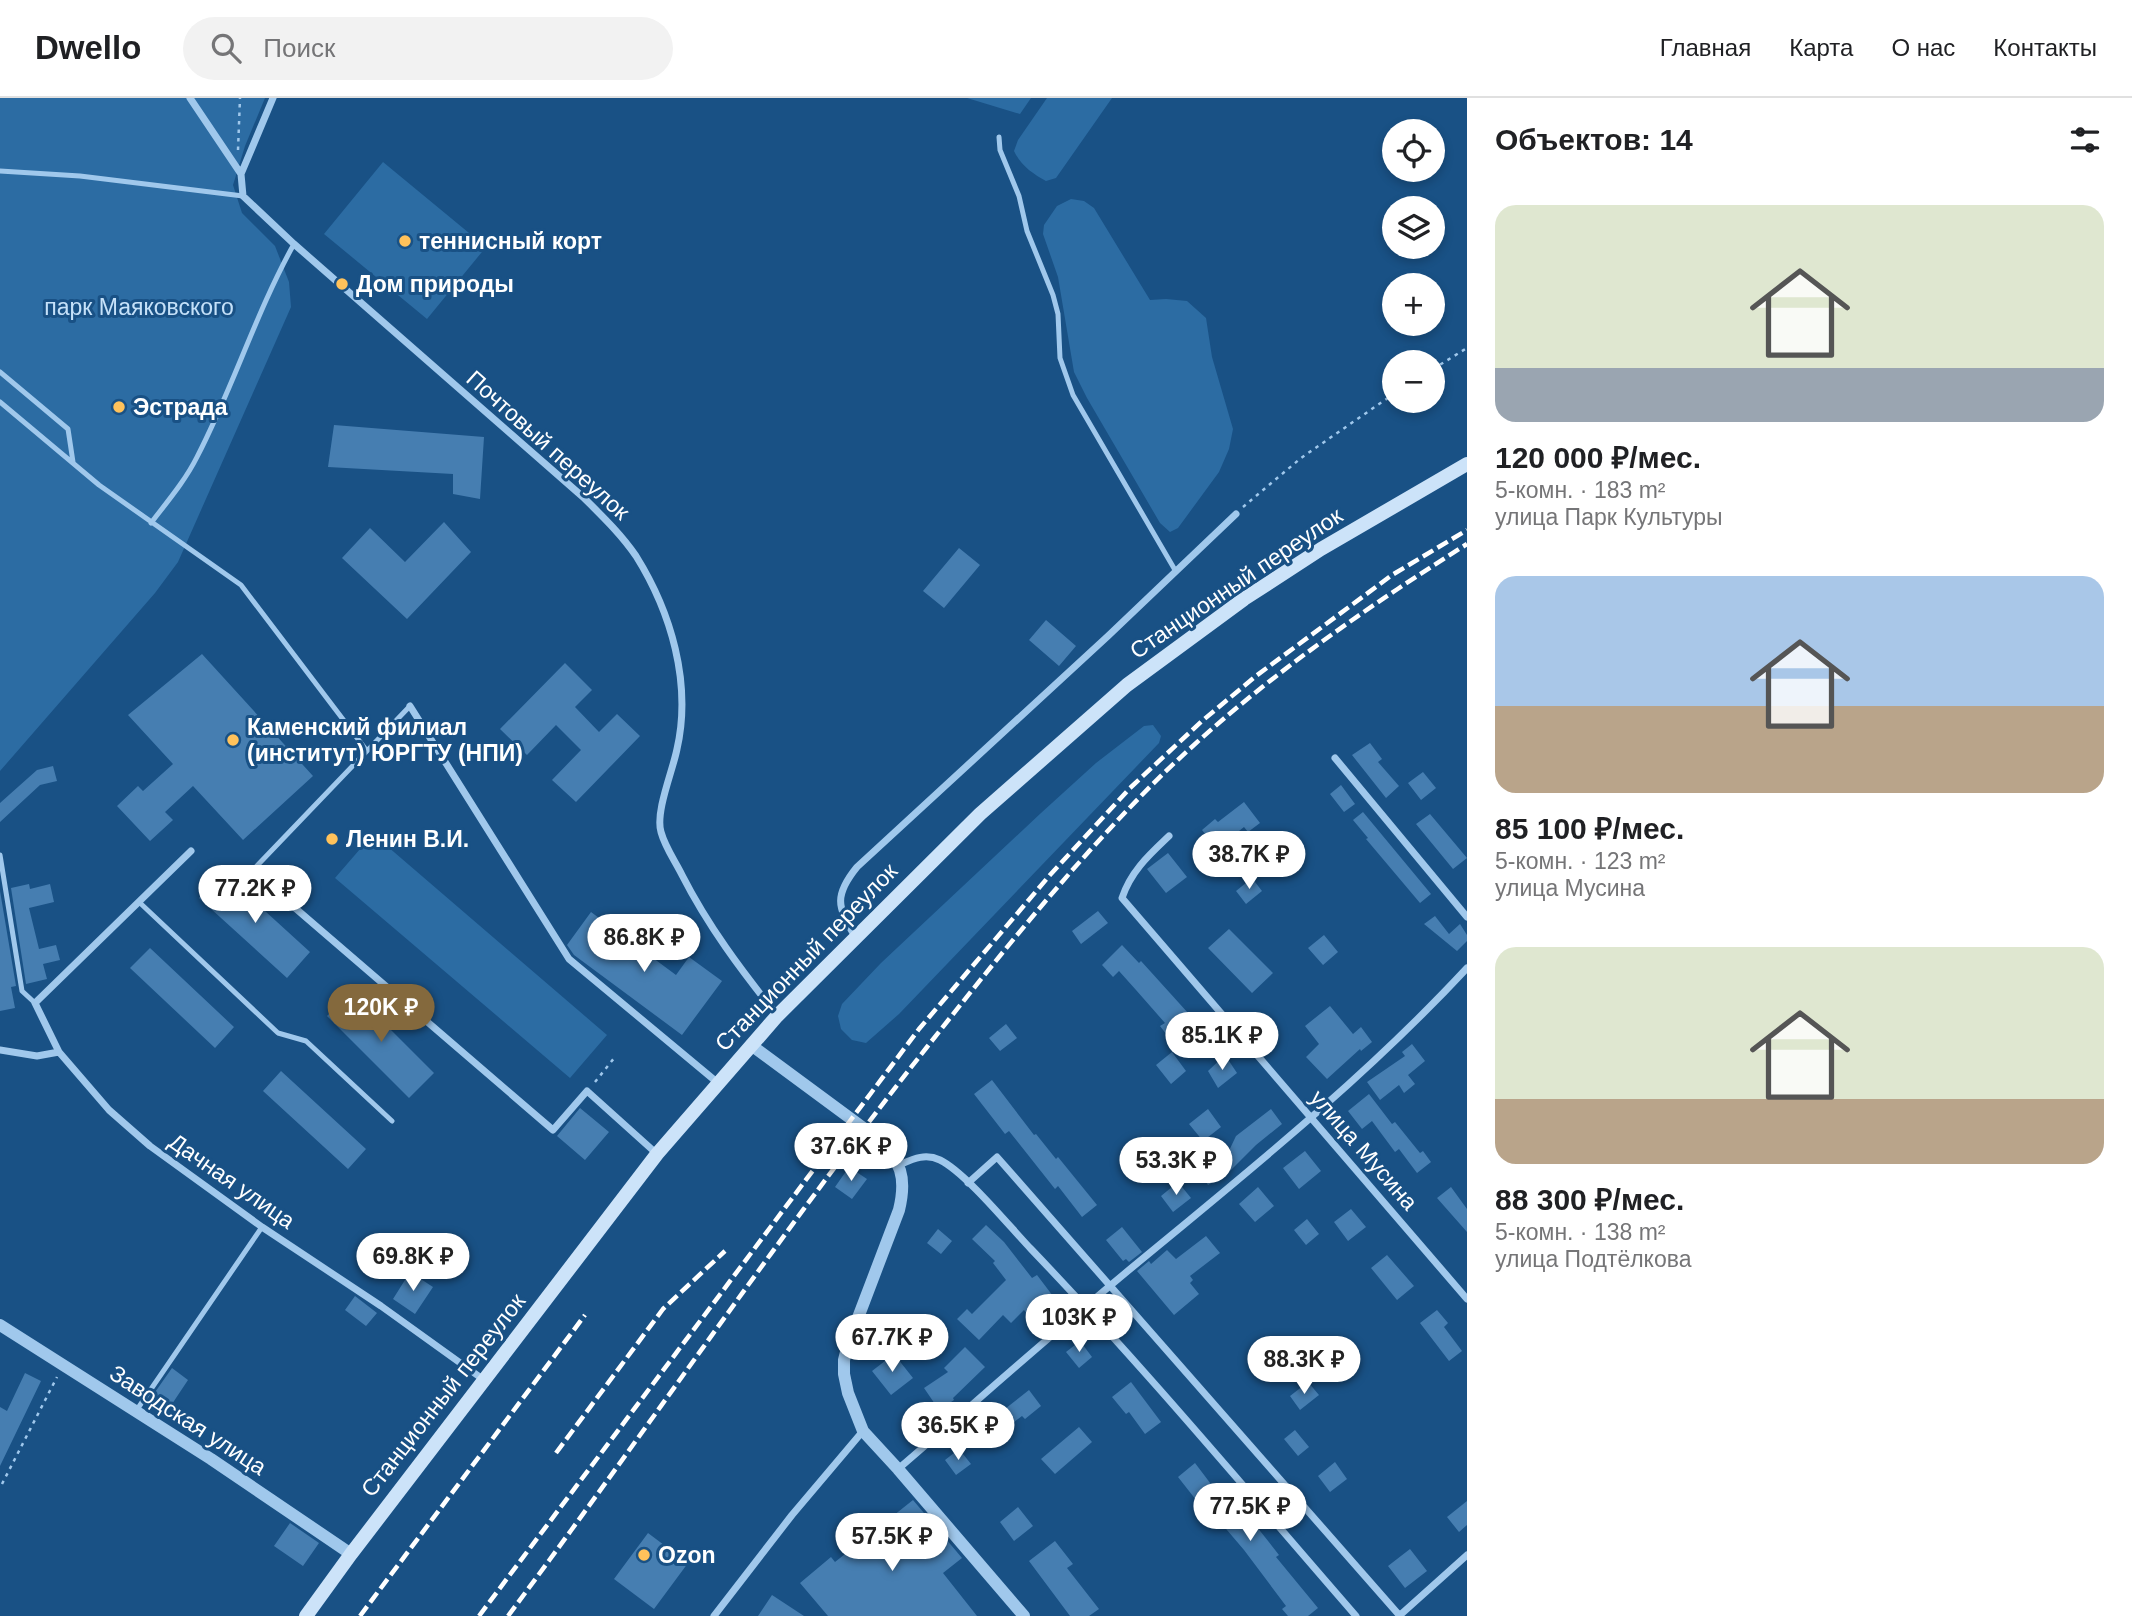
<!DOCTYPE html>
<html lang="ru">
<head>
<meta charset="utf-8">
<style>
	body { margin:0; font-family:Helvetica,sans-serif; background:#f2f2f2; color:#202124; height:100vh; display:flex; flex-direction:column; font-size:26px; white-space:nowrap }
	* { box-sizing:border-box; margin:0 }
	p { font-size:23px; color:#757577 }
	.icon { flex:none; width:38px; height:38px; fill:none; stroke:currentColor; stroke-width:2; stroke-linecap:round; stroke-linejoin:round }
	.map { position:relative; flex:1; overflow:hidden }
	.panel { display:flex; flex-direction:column; background:#fff; width:665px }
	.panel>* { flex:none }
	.tools { position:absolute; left:1382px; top:21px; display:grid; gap:14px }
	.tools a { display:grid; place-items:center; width:63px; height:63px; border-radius:50%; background:#fff; box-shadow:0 4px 10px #0003; font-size:35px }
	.price { position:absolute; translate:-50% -60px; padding:0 16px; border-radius:24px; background:#fff; color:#222; font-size:23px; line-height:46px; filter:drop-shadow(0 2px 4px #0008) }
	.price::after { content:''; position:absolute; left:50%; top:42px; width:21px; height:16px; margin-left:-10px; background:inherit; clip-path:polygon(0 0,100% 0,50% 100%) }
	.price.active { background:#84693d; color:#fff }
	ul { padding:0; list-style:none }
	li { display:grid; align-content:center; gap:14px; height:371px; padding:0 28px }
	li span { display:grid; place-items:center; height:217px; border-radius:21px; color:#555 }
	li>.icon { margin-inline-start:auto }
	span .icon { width:126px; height:126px; fill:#fffc; stroke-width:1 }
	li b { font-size:30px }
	h2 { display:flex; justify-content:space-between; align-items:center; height:84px; padding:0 28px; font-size:30px }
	header { display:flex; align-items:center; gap:42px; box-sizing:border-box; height:98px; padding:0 35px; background:#fff; border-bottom:2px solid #e0e0e0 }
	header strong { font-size:33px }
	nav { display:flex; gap:38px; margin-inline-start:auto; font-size:24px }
	.search { width:490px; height:63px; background:#f2f2f2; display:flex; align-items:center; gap:18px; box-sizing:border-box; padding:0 24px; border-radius:38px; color:#757577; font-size:26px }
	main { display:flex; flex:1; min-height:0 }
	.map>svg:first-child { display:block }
	.green { fill:#2c6ca3 }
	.building { fill:#467eb1 }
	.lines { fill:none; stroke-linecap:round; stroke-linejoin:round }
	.path { stroke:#a0c8ec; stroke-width:2.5; stroke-dasharray:3.5 5; stroke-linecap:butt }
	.service { stroke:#a0c8ec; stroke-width:5 }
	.minor { stroke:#a0c8ec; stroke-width:7 }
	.tertiary { stroke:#a0c8ec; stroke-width:12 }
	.secondary { stroke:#cce3f9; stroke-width:14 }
	.rail { stroke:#fff; stroke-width:4.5; stroke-dasharray:12 5; stroke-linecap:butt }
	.poi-dot { fill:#ffc25b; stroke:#195185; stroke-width:2.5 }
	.labels { text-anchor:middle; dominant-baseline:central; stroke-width:6; stroke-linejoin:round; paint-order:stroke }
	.poi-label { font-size:23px; font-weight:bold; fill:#fff; stroke:#195185; text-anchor:start }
	.park-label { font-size:23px; fill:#c5e1f9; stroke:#195185 }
	.street-label { font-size:23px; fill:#fff; stroke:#195185 }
</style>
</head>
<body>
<header>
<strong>Dwello</strong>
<div class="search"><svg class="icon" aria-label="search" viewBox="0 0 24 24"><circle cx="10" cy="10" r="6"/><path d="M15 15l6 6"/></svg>Поиск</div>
<nav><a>Главная</a><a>Карта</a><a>О нас</a><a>Контакты</a></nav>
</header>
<main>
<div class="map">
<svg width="1467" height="1518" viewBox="0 0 1467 1518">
	<rect width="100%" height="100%" fill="#195185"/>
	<!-- green -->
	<path class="green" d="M 0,0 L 265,0 L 245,48 L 233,87 L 242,115 L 275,148 L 289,184 L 291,209 L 178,464 L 155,495 L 0,673 Z
		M 967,0 L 1031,0 L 1020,16 Z
		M 1047,0 L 1112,0 L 1056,80 L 1046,83 C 1033,76 1021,68 1014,53 L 1018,42 Z
		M 383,64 L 486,149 L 427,221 L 324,136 Z
		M 1071,101 L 1084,103 L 1094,110 L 1150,202 L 1166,201 L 1187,203 L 1206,220 L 1212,259 L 1233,331 L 1229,351 L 1219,374 L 1178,430 L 1170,434 L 1160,425 L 1087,300 L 1074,274 L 1058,179 L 1043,136 L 1044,127 L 1057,108 Z
		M 1153,627 L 1161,638 L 1159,645 L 899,916 L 866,945 L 852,942 L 841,931 L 838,918 L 842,906 L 881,865 L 1041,715 L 1096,665 L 1144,628 Z
		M 373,736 L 607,937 L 570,980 L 335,780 Z"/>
	<!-- building -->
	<path class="building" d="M 334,327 L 484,339 L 480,401 L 453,396 L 453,376 L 328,369 Z
		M 444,424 L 471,454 L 407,521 L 342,460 L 370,430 L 405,464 Z
		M 959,450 L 980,467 L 944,510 L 923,493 Z
		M 1046,522 L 1076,548 L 1059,568 L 1029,542 Z
		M 202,556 L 313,678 L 243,742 L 193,688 L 165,714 L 173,722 L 150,743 L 117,708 L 138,688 L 143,693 L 173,666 L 128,617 Z
		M 565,565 L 592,592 L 575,609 L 599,634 L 617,616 L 640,638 L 576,704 L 552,682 L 581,652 L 556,627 L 527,657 L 500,631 Z
		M 1370,645 L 1382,661 L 1378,664 L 1399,688 L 1386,700 L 1352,657 Z
		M 53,668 L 57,683 L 40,687 L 0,724 L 0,705 L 37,672 Z
		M 1423,674 L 1436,690 L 1421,702 L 1408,685 Z
		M 1341,687 L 1355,706 L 1344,714 L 1330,696 Z
		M 1244,704 L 1260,725 L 1248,734 L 1244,729 L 1217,751 L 1202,732 L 1215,721 L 1218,724 Z
		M 1363,714 L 1431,796 L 1420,805 L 1366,741 L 1368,740 L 1353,722 Z
		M 1430,716 L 1467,760 L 1453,771 L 1416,726 Z
		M 1168,755 L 1187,779 L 1166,795 L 1147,771 Z
		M 222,774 L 310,854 L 287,880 L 199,800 Z
		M 1252,780 L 1262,793 L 1246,806 L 1236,793 Z
		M 29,786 L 30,791 L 50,786 L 54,804 L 29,810 L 39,851 L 56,847 L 60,862 L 43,866 L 47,881 L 26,886 L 11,790 Z
		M 0,793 L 16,888 L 11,889 L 15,910 L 0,913 Z
		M 1098,813 L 1108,825 L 1081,846 L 1072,833 Z
		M 591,814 L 676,877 L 689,859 L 722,883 L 682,937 L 574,857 L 567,847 Z
		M 1435,818 L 1449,836 L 1460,826 L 1467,837 L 1467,843 L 1457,853 L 1424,826 Z
		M 1229,831 L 1273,875 L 1252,895 L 1208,850 Z
		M 1324,837 L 1338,854 L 1323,867 L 1308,850 Z
		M 1122,847 L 1139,865 L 1141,863 L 1198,926 L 1173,945 L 1160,928 L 1165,925 L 1136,892 L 1119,873 L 1113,879 L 1102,867 Z
		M 150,850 L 234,929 L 215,950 L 130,870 Z
		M 352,893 L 434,975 L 409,1000 L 327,918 Z
		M 1330,908 L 1353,936 L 1361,929 L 1372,944 L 1361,953 L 1360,951 L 1327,981 L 1306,959 L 1319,946 L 1305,928 Z
		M 1006,926 L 1017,940 L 1000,953 L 989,940 Z
		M 1412,946 L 1425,963 L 1408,977 L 1415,986 L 1404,995 L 1399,987 L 1380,1002 L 1367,984 L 1405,958 L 1402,954 Z
		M 1172,954 L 1186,973 L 1171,986 L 1156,967 Z
		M 1225,957 L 1237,975 L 1218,990 L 1208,973 Z
		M 281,973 L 366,1051 L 348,1071 L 263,993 Z
		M 992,982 L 1034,1037 L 1036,1036 L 1056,1061 L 1058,1059 L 1097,1107 L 1082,1119 L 1058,1088 L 1055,1091 L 1009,1033 L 1005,1036 L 974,996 Z
		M 1369,996 L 1392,1026 L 1395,1024 L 1420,1055 L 1423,1053 L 1431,1064 L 1417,1075 L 1399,1051 L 1395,1054 L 1372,1023 L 1362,1031 L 1348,1013 Z
		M 580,1010 L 609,1034 L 585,1062 L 557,1038 Z
		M 1208,1011 L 1221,1029 L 1203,1043 L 1189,1026 Z
		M 1271,1011 L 1282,1026 L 1256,1047 L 1228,1075 L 1208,1087 L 1196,1067 L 1226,1059 L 1236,1038 Z
		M 1305,1053 L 1321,1073 L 1299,1091 L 1283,1070 Z
		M 849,1069 L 867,1081 L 852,1101 L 835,1089 Z
		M 1178,1084 L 1191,1100 L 1173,1114 L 1161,1098 Z
		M 1258,1089 L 1274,1108 L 1255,1124 L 1239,1106 Z
		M 1451,1089 L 1467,1111 L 1467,1134 L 1437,1100 Z
		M 1351,1111 L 1366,1129 L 1348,1143 L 1334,1124 Z
		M 1307,1121 L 1319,1136 L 1306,1147 L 1294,1132 Z
		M 986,1127 L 1004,1144 L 1032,1180 L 1037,1177 L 1059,1206 L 1034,1225 L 1024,1212 L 1011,1225 L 1003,1217 L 979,1242 L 957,1221 L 967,1211 L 972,1216 L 1006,1182 L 993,1165 L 995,1163 L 972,1141 Z
		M 1122,1129 L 1142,1154 L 1129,1164 L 1126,1161 L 1123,1163 L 1106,1142 Z
		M 938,1131 L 952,1143 L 941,1156 L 927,1145 Z
		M 1206,1138 L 1220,1155 L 1190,1178 L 1193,1182 L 1190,1185 L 1199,1196 L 1174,1217 L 1137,1173 L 1149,1163 L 1151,1166 L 1167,1152 L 1176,1161 Z
		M 1387,1157 L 1414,1188 L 1397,1202 L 1371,1170 Z
		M 410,1174 L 433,1189 L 415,1216 L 393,1201 Z
		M 355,1198 L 377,1215 L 366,1228 L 345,1212 Z
		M 1437,1212 L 1448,1225 L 1444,1229 L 1462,1253 L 1449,1263 L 1420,1225 Z
		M 1080,1243 L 1092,1259 L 1079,1270 L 1066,1254 Z
		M 965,1249 L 985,1269 L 953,1300 L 954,1302 L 939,1312 L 924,1290 L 948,1274 L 944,1270 Z
		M 1278,1249 L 1290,1265 L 1277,1275 L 1265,1259 Z
		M 894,1256 L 913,1280 L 891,1297 L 872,1273 Z
		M 172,1270 L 188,1282 L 170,1309 L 153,1297 Z
		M 25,1275 L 41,1283 L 0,1368 L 0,1309 L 7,1313 Z
		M 1131,1284 L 1161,1324 L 1145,1336 L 1129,1314 L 1126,1316 L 1112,1299 Z
		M 1308,1284 L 1319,1297 L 1300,1312 L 1290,1298 Z
		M 1029,1292 L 1041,1308 L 1025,1321 L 1022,1318 L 986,1345 L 974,1330 L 998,1311 L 1001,1314 Z
		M 1079,1329 L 1092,1344 L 1055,1376 L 1041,1361 Z
		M 1295,1332 L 1309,1349 L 1298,1358 L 1284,1341 Z
		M 959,1351 L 971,1366 L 956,1377 L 945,1362 Z
		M 1335,1364 L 1347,1381 L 1330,1394 L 1318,1378 Z
		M 1195,1365 L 1223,1402 L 1227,1399 L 1242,1418 L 1246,1415 L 1279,1457 L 1276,1459 L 1318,1510 L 1308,1518 L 1288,1518 L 1282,1511 L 1286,1508 L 1244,1452 L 1204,1405 L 1200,1407 L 1178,1379 Z
		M 913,1402 L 962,1460 L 943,1475 L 977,1518 L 828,1518 L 800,1485 L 831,1459 L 835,1464 Z
		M 1467,1403 L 1467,1427 L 1459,1434 L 1447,1419 Z
		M 1018,1409 L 1033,1428 L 1014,1443 L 1000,1424 Z
		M 290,1425 L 319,1445 L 303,1468 L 274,1448 Z
		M 648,1435 L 688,1465 L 654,1511 L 614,1481 Z
		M 1055,1443 L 1073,1466 L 1067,1470 L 1099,1511 L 1089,1518 L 1070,1518 L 1029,1463 Z
		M 1410,1451 L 1427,1473 L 1405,1490 L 1388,1468 Z
		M 772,1497 L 804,1518 L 758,1518 Z"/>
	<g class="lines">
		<!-- path -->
		<path class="path" d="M 238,52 L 240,0
			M 1433,271 L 1467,250
			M 1243,409 L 1301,360 L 1395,295
			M 595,984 L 615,959
			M 2,1386 L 57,1279"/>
		<!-- service -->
		<path class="service" d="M 999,39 L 1000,52 L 1019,98 L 1027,133 L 1053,197 L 1058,216 L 1060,260 L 1073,297 L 1175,472
			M 0,73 L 80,78 L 243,98
			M 0,274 L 68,331 L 73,364
			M 0,304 L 99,387 L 241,487 L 367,653
			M 151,425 C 167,404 185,383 197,359 C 233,290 256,214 294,146
			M 0,757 L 22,893 L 35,905
			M 252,773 L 410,608
			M 139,804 L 278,935 L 306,943 L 392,1023
			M 136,1313 L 262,1129"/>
		<!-- minor -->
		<path class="minor" d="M 190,0 L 241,76 L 243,98 L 294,146 L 583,399 C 602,418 621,436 636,458 C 671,514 692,585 677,651 C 673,672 655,714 661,734 C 665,749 675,763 682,777 C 708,828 741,872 777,917
			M 241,76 L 273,0
			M 410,608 L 569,861 L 718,985
			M 1335,660 L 1467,819
			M 1169,738 C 1149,757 1131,773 1122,800 L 1467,1201
			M 252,773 L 553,1032 L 587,993 L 657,1056
			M 855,838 C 836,809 835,796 857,769 L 1108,538 L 1236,416
			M 0,952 L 37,958 L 59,954 L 109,1012 L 150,1048 L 262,1129 L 381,1208 L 484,1282
			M 59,954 L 35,905 L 191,753
			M 899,1067 C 913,1061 925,1055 940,1062 C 966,1075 1009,1128 1031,1151 C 1144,1269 1249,1395 1356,1518
			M 968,1085 L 997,1059 L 1400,1518
			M 898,1371 C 977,1303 1055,1233 1135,1167 C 1250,1072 1366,979 1467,870
			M 714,1518 L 792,1417 L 863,1333
			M 1399,1518 L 1467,1457"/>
		<!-- tertiary -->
		<path class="tertiary" d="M 751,947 L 877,1040 C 901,1063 907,1079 899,1112 L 848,1246 L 844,1262 L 844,1276 L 848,1295 L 863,1333 L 898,1371 L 1024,1518
			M 0,1227 L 211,1361 L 351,1456"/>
		<!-- secondary -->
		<path class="secondary" d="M 306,1518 L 351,1456 L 657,1056 L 777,918 L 980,716 L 1127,587 L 1244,501 L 1321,451 L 1467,366"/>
		<!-- rail -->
		<path class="rail" d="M 556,1355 L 663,1211 L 725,1153
			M 360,1518 L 585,1217
			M 479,1518 L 919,931 L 1050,777 L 1130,690 L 1202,623 L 1256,578 L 1392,477 L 1467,432
			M 508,1518 C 649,1329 781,1134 927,949 C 995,863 1063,778 1139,700 C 1236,600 1350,520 1467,446"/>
	</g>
	<!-- markers -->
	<g class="poi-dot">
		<circle cx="405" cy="143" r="7"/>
		<circle cx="342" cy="186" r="7"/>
		<circle cx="119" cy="309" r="7"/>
		<circle cx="233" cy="642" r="7"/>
		<circle cx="332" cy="741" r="7"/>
		<circle cx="644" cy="1457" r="7"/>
	</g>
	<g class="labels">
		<!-- poi labels -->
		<g class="poi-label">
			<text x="419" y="143">теннисный корт</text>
			<text x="356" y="186">Дом природы</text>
			<text x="133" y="309">Эстрада</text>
			<text x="247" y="629">Каменский филиал<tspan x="247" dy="26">(институт) ЮРГТУ (НПИ)</tspan></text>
			<text x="346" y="741">Ленин В.И.</text>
			<text x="658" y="1457">Ozon</text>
		</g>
		<!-- park labels -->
		<g class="park-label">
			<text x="139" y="209">парк Маяковского</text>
		</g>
		<!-- street labels -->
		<g class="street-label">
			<text transform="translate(548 347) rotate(42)">Почтовый переулок</text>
			<text transform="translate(1236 485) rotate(-34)">Станционный переулок</text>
			<text transform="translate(806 859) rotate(-46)">Станционный переулок</text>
			<text transform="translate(1364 1052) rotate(49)">улица Мусина</text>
			<text transform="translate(232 1083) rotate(35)">Дачная улица</text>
			<text transform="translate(443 1297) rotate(-52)">Станционный переулок</text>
			<text transform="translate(188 1322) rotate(33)">Заводская улица</text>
		</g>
	</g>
</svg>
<div class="tools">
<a><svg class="icon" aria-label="locate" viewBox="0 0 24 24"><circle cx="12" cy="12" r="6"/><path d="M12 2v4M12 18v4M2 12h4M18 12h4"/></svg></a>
<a><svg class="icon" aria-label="layers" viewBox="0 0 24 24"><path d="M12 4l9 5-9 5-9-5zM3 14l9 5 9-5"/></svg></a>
<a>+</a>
<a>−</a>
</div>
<b class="price" style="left:1249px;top:793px">38.7K ₽</b>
<b class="price" style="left:255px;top:827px">77.2K ₽</b>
<b class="price" style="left:644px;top:876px">86.8K ₽</b>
<b class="price active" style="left:381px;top:946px">120K ₽</b>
<b class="price" style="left:1222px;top:974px">85.1K ₽</b>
<b class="price" style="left:851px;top:1085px">37.6K ₽</b>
<b class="price" style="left:1176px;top:1099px">53.3K ₽</b>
<b class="price" style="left:413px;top:1195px">69.8K ₽</b>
<b class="price" style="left:1079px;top:1256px">103K ₽</b>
<b class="price" style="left:892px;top:1276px">67.7K ₽</b>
<b class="price" style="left:1304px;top:1298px">88.3K ₽</b>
<b class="price" style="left:958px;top:1364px">36.5K ₽</b>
<b class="price" style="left:1250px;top:1445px">77.5K ₽</b>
<b class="price" style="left:892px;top:1475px">57.5K ₽</b>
</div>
<section class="panel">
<h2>Объектов: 14<svg class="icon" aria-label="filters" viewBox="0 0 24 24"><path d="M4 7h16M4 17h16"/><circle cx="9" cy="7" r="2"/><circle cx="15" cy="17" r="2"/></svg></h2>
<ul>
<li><span style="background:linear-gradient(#dfe7d0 75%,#9aa5b1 0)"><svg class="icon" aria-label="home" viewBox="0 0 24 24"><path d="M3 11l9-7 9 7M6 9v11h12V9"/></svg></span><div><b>120 000 ₽/мес.</b><p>5-комн. · 183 m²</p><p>улица Парк Культуры</p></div></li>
<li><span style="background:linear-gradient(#a9c7e8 60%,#b9a48a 0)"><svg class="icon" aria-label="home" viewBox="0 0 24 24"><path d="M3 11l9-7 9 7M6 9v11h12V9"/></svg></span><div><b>85 100 ₽/мес.</b><p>5-комн. · 123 m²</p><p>улица Мусина</p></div></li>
<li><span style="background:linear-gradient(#dfe7d0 70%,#b9a48a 0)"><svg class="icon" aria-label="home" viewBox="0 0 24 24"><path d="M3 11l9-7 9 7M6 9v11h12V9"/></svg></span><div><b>88 300 ₽/мес.</b><p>5-комн. · 138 m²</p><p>улица Подтёлкова</p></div></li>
</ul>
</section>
</main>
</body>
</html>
